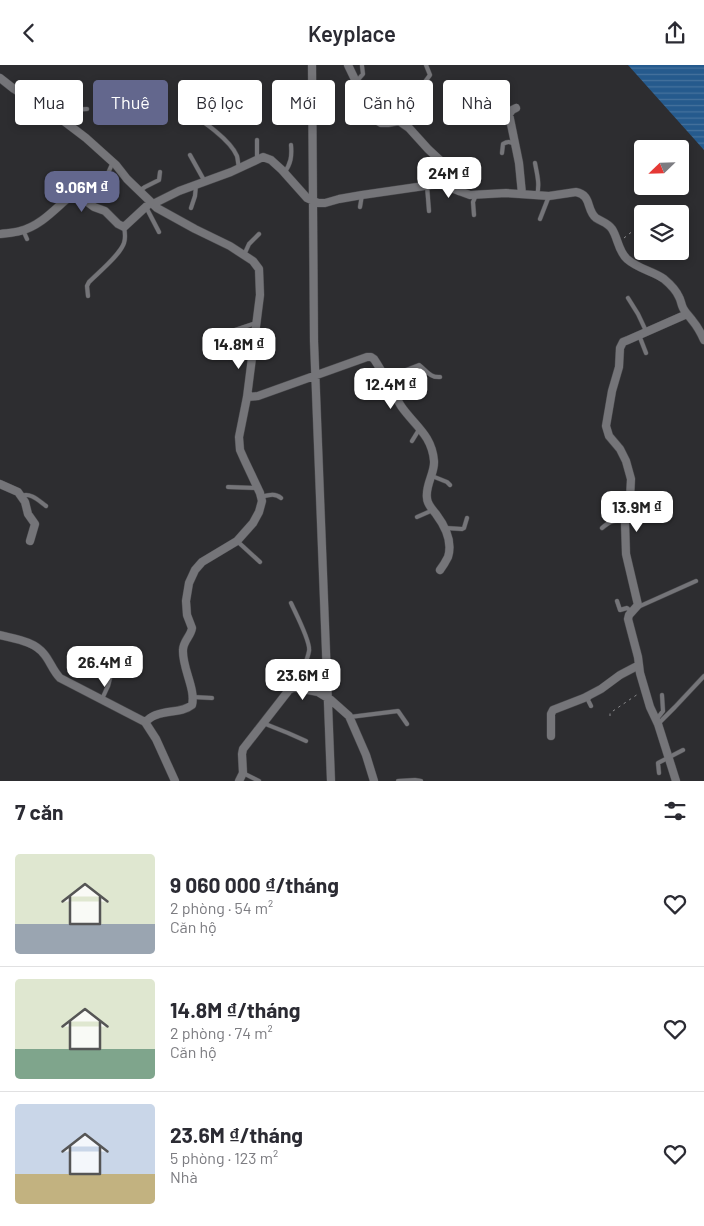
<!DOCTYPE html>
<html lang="vi">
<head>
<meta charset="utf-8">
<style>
	body { margin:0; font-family:Barlow,sans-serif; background:#f2f2f3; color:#2b2b33; height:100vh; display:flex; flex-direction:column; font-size:19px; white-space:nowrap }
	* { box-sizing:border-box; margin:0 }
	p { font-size:16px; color:#7c7c81 }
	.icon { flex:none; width:28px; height:28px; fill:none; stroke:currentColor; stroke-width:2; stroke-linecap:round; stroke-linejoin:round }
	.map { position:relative; height:716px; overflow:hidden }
	.sheet { display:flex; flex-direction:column; background:#fff; flex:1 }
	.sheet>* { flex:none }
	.hud { position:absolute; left:15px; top:15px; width:675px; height:45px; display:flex; gap:10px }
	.needle { width:32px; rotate:247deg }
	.controls { position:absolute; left:634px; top:75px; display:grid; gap:10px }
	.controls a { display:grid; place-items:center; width:55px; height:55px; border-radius:5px; background:#fff; box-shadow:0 2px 8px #0003; font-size:25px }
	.price { position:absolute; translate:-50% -42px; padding:0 11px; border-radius:10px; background:#fff; color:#222; font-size:16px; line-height:32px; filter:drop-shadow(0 1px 2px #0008) }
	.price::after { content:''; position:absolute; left:50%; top:30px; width:15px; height:11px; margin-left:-8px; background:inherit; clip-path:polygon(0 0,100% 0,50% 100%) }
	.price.selected { background:#63678d; color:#fff }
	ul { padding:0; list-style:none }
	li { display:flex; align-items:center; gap:15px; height:125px; padding:0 15px }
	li+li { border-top:1px solid #e1e1e2 }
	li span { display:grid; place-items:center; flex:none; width:140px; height:100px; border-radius:5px; color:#555 }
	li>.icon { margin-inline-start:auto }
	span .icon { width:60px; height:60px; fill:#fffc; stroke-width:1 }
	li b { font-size:21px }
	h2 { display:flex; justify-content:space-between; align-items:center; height:60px; padding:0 15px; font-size:21px }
	.tag { padding:0 18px; border-radius:5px; background:#fff; box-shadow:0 2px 8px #0003; font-size:18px; line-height:45px }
	.tag.selected { background:#63678d; color:#fff }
	header { display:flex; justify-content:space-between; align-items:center; height:65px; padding:0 15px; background:#fff; font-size:22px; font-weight:600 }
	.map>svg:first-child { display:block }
	.water { fill:url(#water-rules) }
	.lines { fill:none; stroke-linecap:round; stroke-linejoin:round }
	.lane-casing { stroke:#49494c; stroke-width:5 }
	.street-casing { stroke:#49494c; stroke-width:9 }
	.path { stroke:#8a8a8c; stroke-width:1; stroke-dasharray:2.5 4; stroke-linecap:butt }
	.lane { stroke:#757579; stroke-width:4 }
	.street { stroke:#757579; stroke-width:8 }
</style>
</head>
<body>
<header><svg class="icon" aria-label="back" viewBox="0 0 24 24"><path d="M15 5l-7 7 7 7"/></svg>Keyplace<svg class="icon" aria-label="share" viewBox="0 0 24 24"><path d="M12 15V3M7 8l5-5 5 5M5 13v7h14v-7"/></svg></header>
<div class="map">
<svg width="704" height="716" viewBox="0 0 704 716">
	<defs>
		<pattern id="water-rules" width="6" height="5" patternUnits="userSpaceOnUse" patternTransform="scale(1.25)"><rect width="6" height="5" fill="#255a8d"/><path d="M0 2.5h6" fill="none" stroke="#45729d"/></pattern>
	</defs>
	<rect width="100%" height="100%" fill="#2d2d30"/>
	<!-- water -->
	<path class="water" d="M 628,0 L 704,0 L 704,85 Z"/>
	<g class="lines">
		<defs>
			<path id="lane" d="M 356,17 L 363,9 L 362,1
				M 186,45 C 201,55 230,74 237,91 C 238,95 238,99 239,103
				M 24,50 L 37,39
				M 61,54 C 69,46 76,44 87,44
				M 397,55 L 430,10 L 426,0
				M 502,88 L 503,79 C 508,76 510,77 515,79
				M 190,90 L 205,117
				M 257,94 L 257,75
				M 535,98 C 537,109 540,119 537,130
				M 284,108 C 291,99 292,91 291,80
				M 427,121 L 429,146
				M 100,126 L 113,97
				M 139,126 L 145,122 L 159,115 L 160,107
				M 146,142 L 159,167
				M 360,142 L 362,130
				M 191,143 L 195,131 L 196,120
				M 474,150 L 473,137 L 476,130
				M 540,154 L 549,131
				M 23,165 L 27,174
				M 244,190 L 249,179 L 259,169
				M 88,231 L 87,221 L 89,217 C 99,207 120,190 124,178 C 126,172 125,167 124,162
				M 628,233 L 638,249 L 646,266
				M 639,270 L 646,288
				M 217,271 L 256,258
				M 255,272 L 258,270 L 262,271 L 266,278
				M 401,307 L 404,317 L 403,325
				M 375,317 L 419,300 C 426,305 430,313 440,312
				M 412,376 L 420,363
				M 432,411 L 447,417 L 450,420
				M 228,422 L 256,423
				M 21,431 C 31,427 39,436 46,441
				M 261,432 C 269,430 275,428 281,433
				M 417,452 L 433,445
				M 446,463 L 462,464 L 464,463 L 467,453
				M 602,463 C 610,456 615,454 625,457
				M 237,476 L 260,497
				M 617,536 L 620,545 L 627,543 L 632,547
				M 291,538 C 295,547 311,577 309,586 C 307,598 299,612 293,623
				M 638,542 L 696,516
				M 590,631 L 588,635 L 591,641
				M 193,632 L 212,633
				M 102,634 L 108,621 L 117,587
				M 350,652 L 398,646 L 407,659
				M 656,655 L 663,646 L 662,630
				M 263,658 L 288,668 L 306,676
				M 658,659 L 675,642 L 704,611
				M 243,708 L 259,716
				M 659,708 L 658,698 L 683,685
				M 398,716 L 415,715 L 421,716"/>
			<path id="street" d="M 312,0 L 314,276 L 331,716
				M 348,0 L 359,23 L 363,40 L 370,49 L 376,55 L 381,58 L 388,58 L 399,56 L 409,63 L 428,84 L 443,98 L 459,126
				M 0,13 L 14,24 L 61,54 L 86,73 L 116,100 L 127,114 L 157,143 L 195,164 L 230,181 L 253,196 L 259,204 L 260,230 L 247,332 L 239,372 L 240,385 L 244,394 L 260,428 L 262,436 L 259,447 L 253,458 L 237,476 L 202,497 L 195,505 L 189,518 L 186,536 L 187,550 L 192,563 C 191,571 183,576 183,585 C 182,603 196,624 192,640 C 182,648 168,645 156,650 C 152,651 149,654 145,657
				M 516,43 L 512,45 L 509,49 L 519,98 L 522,129
				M 153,139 L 179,126 L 231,107 L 263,92 L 271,95 L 282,105 L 307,133 L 318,138 L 325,138 L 339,134 L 362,130 L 438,119 L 443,120 L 470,130 L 506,128 L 549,131 L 576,127 C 592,130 586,145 596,153 C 602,157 608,158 612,164 C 618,173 618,186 627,194 C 638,204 653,206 664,214 C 670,219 676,225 679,232 C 681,235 681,239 683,243 C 685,247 689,251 692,255 C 697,261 701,268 704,275
				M 0,169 C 7,168 14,168 20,166 C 40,161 54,145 69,132 L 74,130 L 82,133 L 94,142 L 105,146 L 118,159 L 124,162 L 151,137
				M 247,332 L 258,331 L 367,292 L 371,292 L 374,294 C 384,309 392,326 401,341 C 414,360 432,370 434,396 C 435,408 425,420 427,433 C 427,439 432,444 436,449 C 445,461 453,476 448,492 C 446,496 443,501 440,505
				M 0,419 L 18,427 L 25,437 L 28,449 L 35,459 L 30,476
				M 0,570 C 15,574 34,576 44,589 C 50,596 53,606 60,613 L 145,657 L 156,674 L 175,716
				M 551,671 L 551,649 L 553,645 L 584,633 L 601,624 L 620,610 L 639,600
				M 239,716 L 243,708 L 242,689 L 243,684 L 289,625 L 293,623 L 298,623 L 318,627 L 331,635 L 349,651 L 366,690 L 374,716
				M 676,716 L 658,659 L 650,642 L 640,608 L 638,592 L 628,554 L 629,550 L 638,540 L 626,489 L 625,457 L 630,433 L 631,414 L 626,396 L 620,384 L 609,371 L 606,361 L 612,326 L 619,302 L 620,283 L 623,277 L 628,275 L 687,249"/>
		</defs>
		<!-- lane casing -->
		<use href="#lane" class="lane-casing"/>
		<!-- street casing -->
		<use href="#street" class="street-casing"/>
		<!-- path -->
		<path class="path" d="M 680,169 L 690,167
			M 624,173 L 639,161 L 642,160
			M 610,651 L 610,648 L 638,629"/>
		<!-- lane -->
		<use href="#lane" class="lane"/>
		<!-- street -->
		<use href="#street" class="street"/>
	</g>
</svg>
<div class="controls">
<a><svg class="needle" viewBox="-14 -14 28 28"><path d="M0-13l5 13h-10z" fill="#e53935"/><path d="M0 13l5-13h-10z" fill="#7c7c81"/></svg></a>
<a><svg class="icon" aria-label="layers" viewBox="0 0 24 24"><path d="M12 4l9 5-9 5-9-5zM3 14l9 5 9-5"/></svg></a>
</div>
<b class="price" style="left:449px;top:134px">24M ₫</b>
<b class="price selected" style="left:82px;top:148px">9.06M ₫</b>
<b class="price" style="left:239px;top:305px">14.8M ₫</b>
<b class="price" style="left:391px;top:345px">12.4M ₫</b>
<b class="price" style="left:637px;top:468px">13.9M ₫</b>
<b class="price" style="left:105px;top:623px">26.4M ₫</b>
<b class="price" style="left:303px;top:636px">23.6M ₫</b>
<div class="hud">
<a class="tag">Mua</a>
<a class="tag selected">Thuê</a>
<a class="tag">Bộ lọc</a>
<a class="tag">Mới</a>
<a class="tag">Căn hộ</a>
<a class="tag">Nhà</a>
</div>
</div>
<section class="sheet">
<h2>7 căn<svg class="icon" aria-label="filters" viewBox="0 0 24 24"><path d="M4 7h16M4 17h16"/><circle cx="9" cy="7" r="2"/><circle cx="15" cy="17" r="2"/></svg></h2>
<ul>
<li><span style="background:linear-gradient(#dfe7d0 70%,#9aa5b1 0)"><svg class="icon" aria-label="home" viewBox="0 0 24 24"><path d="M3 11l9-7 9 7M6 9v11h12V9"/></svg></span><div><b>9 060 000 ₫/tháng</b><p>2 phòng · 54 m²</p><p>Căn hộ</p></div><svg class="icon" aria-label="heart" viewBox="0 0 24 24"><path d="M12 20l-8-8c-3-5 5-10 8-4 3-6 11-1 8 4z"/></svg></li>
<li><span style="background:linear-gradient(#dfe7d0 70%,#7fa58c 0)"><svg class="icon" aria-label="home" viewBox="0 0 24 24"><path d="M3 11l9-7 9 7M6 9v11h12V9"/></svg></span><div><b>14.8M ₫/tháng</b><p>2 phòng · 74 m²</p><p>Căn hộ</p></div><svg class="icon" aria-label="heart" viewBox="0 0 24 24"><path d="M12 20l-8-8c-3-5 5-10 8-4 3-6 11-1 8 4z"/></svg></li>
<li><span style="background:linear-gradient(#c9d6e8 70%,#c2b280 0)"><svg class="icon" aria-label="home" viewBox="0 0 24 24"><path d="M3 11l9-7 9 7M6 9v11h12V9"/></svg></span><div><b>23.6M ₫/tháng</b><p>5 phòng · 123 m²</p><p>Nhà</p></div><svg class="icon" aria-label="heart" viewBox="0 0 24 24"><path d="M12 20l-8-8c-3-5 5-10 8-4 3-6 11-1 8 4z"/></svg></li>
</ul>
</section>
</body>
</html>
